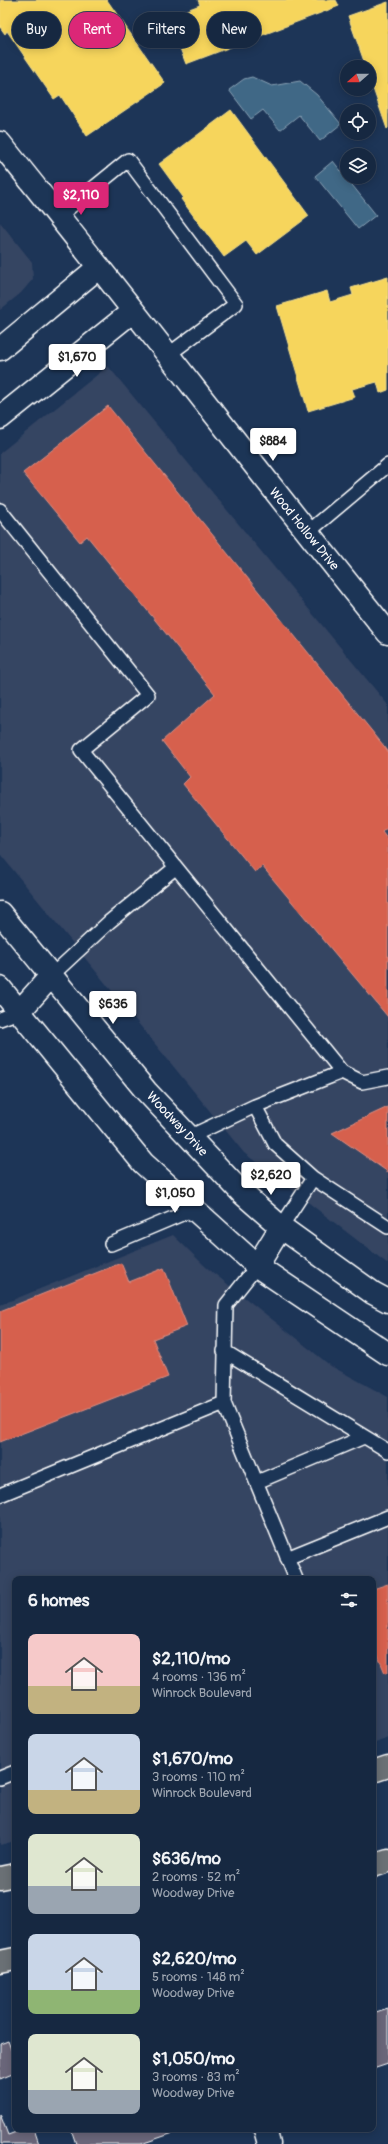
<!DOCTYPE html>
<html lang="en">
<head>
<meta charset="utf-8">
<style>
	body { margin:0; font-family:Pangolin,sans-serif; background:#23344c; color:#f1f3f6; height:100vh; display:flex; flex-direction:column; font-size:15px; white-space:nowrap }
	* { box-sizing:border-box; margin:0 }
	p { font-size:13px; color:#9ea6b1 }
	.icon { flex:none; width:22px; height:22px; fill:none; stroke:currentColor; stroke-width:2; stroke-linecap:round; stroke-linejoin:round }
	.map { position:relative; flex:1; overflow:hidden }
	.side { position:absolute; left:12px; top:1576px; width:364px; height:556px; display:flex; flex-direction:column; background:#162841; border-radius:8px; box-shadow:0 2px 10px #0003,0 0 0 1px #35445a }
	.side>* { flex:none }
	.hud { position:absolute; left:12px; top:12px; width:364px; height:36px; display:flex; gap:8px }
	.needle { width:26px; rotate:249deg }
	.controls { position:absolute; left:340px; top:60px; display:grid; gap:8px }
	.controls a { display:grid; place-items:center; width:36px; height:36px; border-radius:50%; background:#162841; box-shadow:0 2px 10px #0003,0 0 0 1px #35445a; font-size:20px }
	.price { position:absolute; translate:-50% -34px; padding:0 9px; border-radius:4px; background:#fff; color:#222; font-size:13px; line-height:26px; filter:drop-shadow(0 1px 2px #0008) }
	.price::after { content:''; position:absolute; left:50%; top:24px; width:12px; height:9px; margin-left:-6px; background:inherit; clip-path:polygon(0 0,100% 0,50% 100%) }
	.price.active { background:#db2777; color:#fff }
	ul { padding:0; list-style:none }
	li { display:flex; align-items:center; gap:12px; height:100px; padding:0 16px }
	li span { display:grid; place-items:center; flex:none; width:112px; height:80px; border-radius:8px; color:#555 }
	li>.icon { margin-inline-start:auto }
	span .icon { width:48px; height:48px; fill:#fffc; stroke-width:1 }
	li b { font-size:17px }
	h2 { display:flex; justify-content:space-between; align-items:center; height:48px; padding:0 16px; font-size:17px }
	.chip { padding:0 14px; border-radius:18px; background:#162841; box-shadow:0 2px 10px #0003,0 0 0 1px #35445a; font-size:14px; line-height:36px }
	.chip.active { background:#db2777; color:#fff }
	.map>svg:first-child { display:block }
	.built { fill:#344462 }
	.water { fill:#3f6786; stroke:#8ca4b6 }
	.homes { fill:#f6d55c; stroke:#f9e28d }
	.shops { fill:#d6604d; stroke:#e29082 }
	.building { fill:#6b667a; stroke:#fff }
	.lines { fill:none; stroke-linecap:round; stroke-linejoin:round }
	.lane-casing { stroke:#fff; stroke-width:16 }
	.street-casing { stroke:#fff; stroke-width:25 }
	.secondary-casing { stroke:#fff; stroke-width:25 }
	.primary-casing { stroke:#fff; stroke-width:25 }
	.lane { stroke:#1d3557; stroke-width:13 }
	.street { stroke:#1d3557; stroke-width:22 }
	.secondary { stroke:#1d3557; stroke-width:22 }
	.primary { stroke:#6b7074; stroke-width:22 }
	.labels { text-anchor:middle; dominant-baseline:central; stroke-width:4; stroke-linejoin:round; paint-order:stroke }
	.street-label { font-size:13px; fill:#fff; stroke:#1d3557 }
</style>
</head>
<body>
<div class="map">
<svg width="388" height="2144" viewBox="0 0 388 2144">
	<rect width="100%" height="100%" fill="#1d3557"/>
	<filter id="ink" filterUnits="userSpaceOnUse"><feTurbulence type="fractalNoise" baseFrequency=".025" numOctaves="2"/><feDisplacementMap in="SourceGraphic" scale="8" xChannelSelector="R" yChannelSelector="G"/><feConvolveMatrix kernelMatrix="1 2 1 2 8 2 1 2 1" color-interpolation-filters="sRGB"/></filter>
	<g filter="url(#ink)">
		<!-- built -->
		<path class="built" d="M 0,222 L 32,262 L 33,279 L 21,293 L 0,310 Z
			M 108,366 L 388,705 L 388,1264 L 244,1153 L 0,854 L 0,453 Z
			M 173,1235 L 206,1267 L 331,1366 L 388,1397 L 388,1738 L 373,1744 L 373,1579 L 15,1579 L 15,1841 L 0,1845 L 0,1305 Z"/>
		<!-- water -->
		<path class="water" d="M 252,77 L 272,86 L 300,81 L 317,95 L 341,124 L 320,141 L 299,115 L 280,130 L 263,110 L 251,119 L 229,90 L 244,79 Z
			M 333,161 L 376,215 L 358,229 L 315,176 Z"/>
		<!-- homes -->
		<path class="homes" d="M 0,0 L 107,0 L 165,83 L 87,136 L 60,95 L 54,99 L 7,31 L 5,34 L 0,27 Z
			M 198,0 L 336,0 L 339,6 L 186,64 L 168,17 L 200,5 Z
			M 388,2 L 388,128 L 387,129 L 369,77 L 369,67 L 366,67 L 348,16 Z
			M 231,110 L 309,216 L 257,255 L 246,241 L 224,257 L 181,199 L 183,197 L 159,164 Z
			M 388,277 L 388,390 L 380,393 L 377,382 L 352,389 L 355,397 L 308,411 L 277,306 L 327,291 L 330,302 L 353,295 L 351,288 Z"/>
		<!-- shops -->
		<path class="shops" d="M 108,406 L 388,751 L 388,827 L 382,832 L 388,840 L 388,1017 L 262,866 L 255,872 L 183,784 L 190,777 L 162,741 L 215,694 L 87,536 L 80,542 L 23,473 Z
			M 388,1107 L 388,1172 L 332,1133 Z
			M 121,1263 L 129,1282 L 164,1268 L 187,1326 L 153,1339 L 168,1377 L 0,1442 L 0,1311 Z
			M 388,1584 L 388,1672 L 385,1673 L 373,1644 L 373,1611 L 375,1610 L 373,1589 Z"/>
		<!-- building -->
		<path class="building" d="M 388,2008 L 388,2064 L 373,2069 L 373,2013 Z
			M 8,2041 L 15,2060 L 15,2073 L 0,2079 L 0,2044 Z
			M 0,2114 L 8,2135 L 24,2129 L 34,2129 L 39,2144 L 0,2144 Z
			M 71,2129 L 185,2129 L 141,2144 L 76,2144 Z"/>
		<g class="lines">
			<defs>
				<path id="lane" d="M 59,216 L 128,160 L 236,304 L 168,355
					M 0,510 L 148,695 L 81,750 L 342,1072
					M 307,533 L 388,465
					M 51,976 L 109,922 L 175,868
					M 0,1019 L 19,1012
					M 255,1106 L 275,1144 L 313,1178 L 388,1227
					M 189,1137 L 255,1106 L 342,1072 L 362,1082 L 388,1077
					M 281,1227 L 313,1178
					M 111,1244 L 194,1209
					M 257,1266 L 226,1305 L 224,1403 L 296,1579
					M 224,1351 L 388,1451
					M 257,1482 L 364,1437
					M 0,1495 L 224,1403
					M 287,1558 L 388,1517
					M 0,1778 L 15,1772"/>
				<path id="street" d="M 0,143 C 131,305 257,471 388,633
					M 0,349 L 99,267
					M 0,418 L 133,311
					M 265,2129 L 269,2144"/>
				<path id="secondary" d="M 0,913 L 146,1091 L 242,1193 L 281,1227 L 373,1293 L 388,1301
					M 0,988 L 143,1163 L 257,1266 L 388,1354
					M 19,1012 L 51,976
					M 257,1266 L 281,1227"/>
				<path id="primary" d="M 373,1771 L 388,1766
					M 373,1866 L 388,1861
					M 0,1878 L 15,1875
					M 0,1962 L 15,1959"/>
			</defs>
			<!-- lane casing -->
			<use href="#lane" class="lane-casing"/>
			<!-- street casing -->
			<use href="#street" class="street-casing"/>
			<!-- secondary casing -->
			<use href="#secondary" class="secondary-casing"/>
			<!-- primary casing -->
			<use href="#primary" class="primary-casing"/>
			<!-- lane -->
			<use href="#lane" class="lane"/>
			<!-- street -->
			<use href="#street" class="street"/>
			<!-- secondary -->
			<use href="#secondary" class="secondary"/>
			<!-- primary -->
			<use href="#primary" class="primary"/>
		</g>
	</g>
	<g class="labels">
		<!-- street labels -->
		<g class="street-label">
			<text transform="translate(304 529) rotate(51)">Wood Hollow Drive</text>
			<text transform="translate(177 1124) rotate(47)">Woodway Drive</text>
		</g>
	</g>
</svg>
<div class="controls">
<a><svg class="needle" viewBox="-14 -14 28 28"><path d="M0-13l5 13h-10z" fill="#e53935"/><path d="M0 13l5-13h-10z" fill="#9ea6b1"/></svg></a>
<a><svg class="icon" aria-label="locate" viewBox="0 0 24 24"><circle cx="12" cy="12" r="6"/><path d="M12 2v4M12 18v4M2 12h4M18 12h4"/></svg></a>
<a><svg class="icon" aria-label="layers" viewBox="0 0 24 24"><path d="M12 4l9 5-9 5-9-5zM3 14l9 5 9-5"/></svg></a>
</div>
<b class="price active" style="left:81px;top:216px">$2,110</b>
<b class="price" style="left:77px;top:378px">$1,670</b>
<b class="price" style="left:273px;top:462px">$884</b>
<b class="price" style="left:113px;top:1025px">$636</b>
<b class="price" style="left:271px;top:1196px">$2,620</b>
<b class="price" style="left:175px;top:1214px">$1,050</b>
<div class="hud">
<a class="chip">Buy</a>
<a class="chip active">Rent</a>
<a class="chip">Filters</a>
<a class="chip">New</a>
</div>
<section class="side">
<h2>6 homes<svg class="icon" aria-label="filters" viewBox="0 0 24 24"><path d="M4 7h16M4 17h16"/><circle cx="9" cy="7" r="2"/><circle cx="15" cy="17" r="2"/></svg></h2>
<ul>
<li><span style="background:linear-gradient(#f6c9c9 65%,#c2b280 0)"><svg class="icon" aria-label="home" viewBox="0 0 24 24"><path d="M3 11l9-7 9 7M6 9v11h12V9"/></svg></span><div><b>$2,110/mo</b><p>4 rooms · 136 m²</p><p>Winrock Boulevard</p></div></li>
<li><span style="background:linear-gradient(#c9d6e8 70%,#c2b280 0)"><svg class="icon" aria-label="home" viewBox="0 0 24 24"><path d="M3 11l9-7 9 7M6 9v11h12V9"/></svg></span><div><b>$1,670/mo</b><p>3 rooms · 110 m²</p><p>Winrock Boulevard</p></div></li>
<li><span style="background:linear-gradient(#dfe7d0 65%,#9aa5b1 0)"><svg class="icon" aria-label="home" viewBox="0 0 24 24"><path d="M3 11l9-7 9 7M6 9v11h12V9"/></svg></span><div><b>$636/mo</b><p>2 rooms · 52 m²</p><p>Woodway Drive</p></div></li>
<li><span style="background:linear-gradient(#c9d6e8 70%,#8fb573 0)"><svg class="icon" aria-label="home" viewBox="0 0 24 24"><path d="M3 11l9-7 9 7M6 9v11h12V9"/></svg></span><div><b>$2,620/mo</b><p>5 rooms · 148 m²</p><p>Woodway Drive</p></div></li>
<li><span style="background:linear-gradient(#dfe7d0 70%,#9aa5b1 0)"><svg class="icon" aria-label="home" viewBox="0 0 24 24"><path d="M3 11l9-7 9 7M6 9v11h12V9"/></svg></span><div><b>$1,050/mo</b><p>3 rooms · 83 m²</p><p>Woodway Drive</p></div></li>
</ul>
</section>
</div>
</body>
</html>
